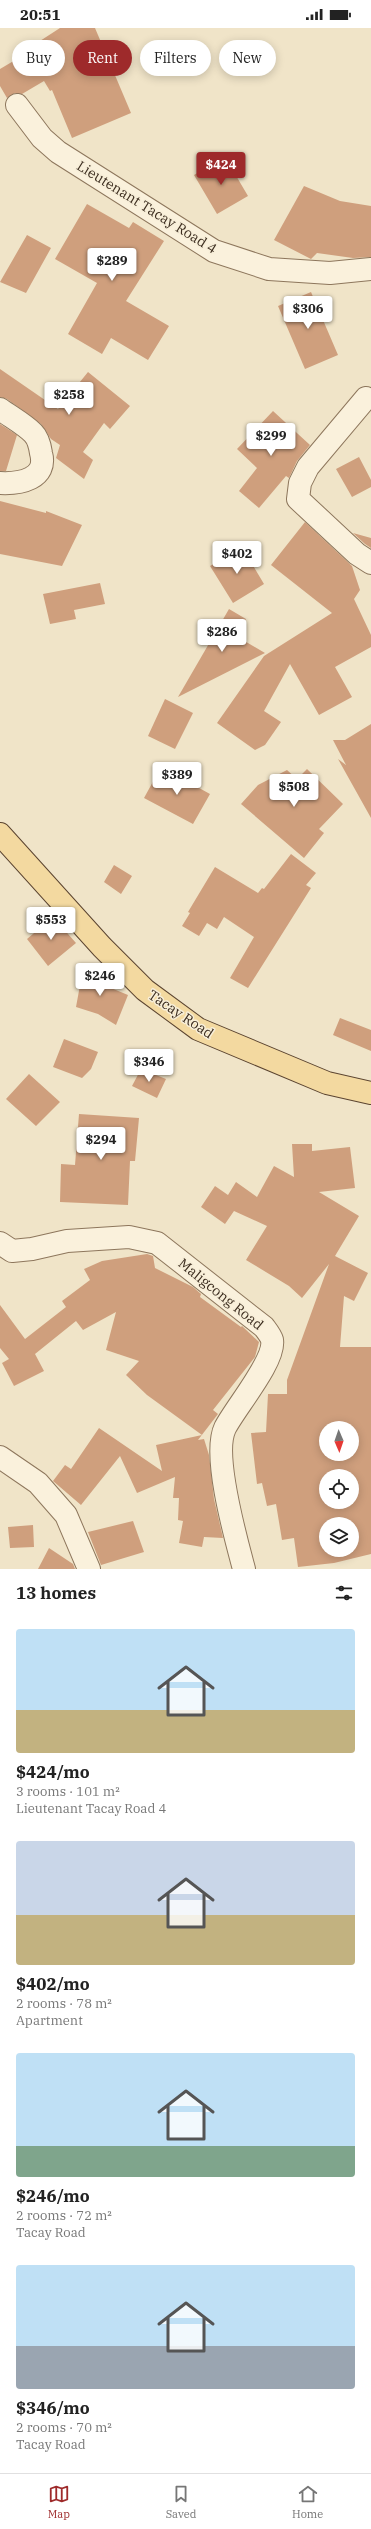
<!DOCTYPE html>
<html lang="en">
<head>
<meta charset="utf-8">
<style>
	body { margin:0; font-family:"IBM Plex Serif",serif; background:#f6f6f6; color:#222; height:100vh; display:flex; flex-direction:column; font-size:15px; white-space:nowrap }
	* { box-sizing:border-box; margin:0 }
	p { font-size:13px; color:#767676 }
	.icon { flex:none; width:22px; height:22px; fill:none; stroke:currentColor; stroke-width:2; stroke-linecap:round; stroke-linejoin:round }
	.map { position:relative; height:1541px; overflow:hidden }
	.details { display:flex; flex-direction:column; background:#fff; flex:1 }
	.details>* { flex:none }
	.banner { position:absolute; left:12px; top:12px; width:347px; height:36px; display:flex; gap:8px }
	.needle { width:26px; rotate:178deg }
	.tools { position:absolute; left:319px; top:1393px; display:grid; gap:8px }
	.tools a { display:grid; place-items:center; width:40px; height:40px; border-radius:50%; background:#fff; box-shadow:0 2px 10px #0003; font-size:20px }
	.price { position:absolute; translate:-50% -34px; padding:0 9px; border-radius:4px; background:#fff; color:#222; font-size:13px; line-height:26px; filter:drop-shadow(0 1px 2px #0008) }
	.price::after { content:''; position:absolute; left:50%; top:24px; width:12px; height:9px; margin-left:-6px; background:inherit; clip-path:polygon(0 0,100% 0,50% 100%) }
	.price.current { background:#9e2a2b; color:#fff }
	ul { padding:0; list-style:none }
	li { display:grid; align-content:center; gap:8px; height:212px; padding:0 16px }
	li span { display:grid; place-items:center; height:124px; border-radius:4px; color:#555 }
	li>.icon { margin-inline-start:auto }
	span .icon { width:72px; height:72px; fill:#fffc; stroke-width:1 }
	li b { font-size:17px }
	h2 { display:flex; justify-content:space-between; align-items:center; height:48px; padding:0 16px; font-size:17px }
	.tag { padding:0 14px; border-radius:18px; background:#fff; box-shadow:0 2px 10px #0003; font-size:14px; line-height:36px }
	.tag.current { background:#9e2a2b; color:#fff }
	.status { display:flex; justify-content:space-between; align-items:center; height:28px; padding:0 20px; background:#fff; direction:ltr }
	.status svg { height:11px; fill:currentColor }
	.tabs { display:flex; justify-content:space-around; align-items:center; height:56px; border-top:1px solid #e0e0e0; background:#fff; font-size:11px; color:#767676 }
	.tabs a { display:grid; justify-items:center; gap:2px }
	.tabs .current { color:#9e2a2b }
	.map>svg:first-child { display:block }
	.building { fill:#cf9f7d; fill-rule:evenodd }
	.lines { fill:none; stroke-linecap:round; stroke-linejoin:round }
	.minor-casing { stroke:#8d765c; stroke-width:24 }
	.major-casing { stroke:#5b4430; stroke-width:24 }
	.minor { stroke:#faf1dc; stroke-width:22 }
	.major { stroke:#f3d9a0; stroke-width:22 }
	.labels { text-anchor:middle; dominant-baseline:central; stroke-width:3; stroke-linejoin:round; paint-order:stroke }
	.street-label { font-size:14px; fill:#3d2e20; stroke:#f7eed8 }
</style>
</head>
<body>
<div class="status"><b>20:51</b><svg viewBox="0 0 49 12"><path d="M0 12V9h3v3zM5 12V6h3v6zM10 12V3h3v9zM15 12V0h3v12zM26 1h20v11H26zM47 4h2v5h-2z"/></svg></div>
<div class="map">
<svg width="371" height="1541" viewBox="0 0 371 1541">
	<rect width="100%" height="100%" fill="#f0e4c8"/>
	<!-- building -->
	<path class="building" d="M 60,0 L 95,0 L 131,85 L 72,110 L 52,62 L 50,63 L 44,53 L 22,66 L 15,65 L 7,70 L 0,58 L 0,41 L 27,25 L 26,22 Z
		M 225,129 L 248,168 L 217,186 L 194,147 Z
		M 304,158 L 340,173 L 371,178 L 371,229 L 353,230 L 317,225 L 311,231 L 274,212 Z
		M 87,176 L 129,200 L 133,194 L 164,213 L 126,273 L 169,298 L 148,332 L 111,310 L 102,326 L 68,306 L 97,255 L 55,231 Z
		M 27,207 L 51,220 L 26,265 L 0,254 Z
		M 311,264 L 338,327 L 305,341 L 278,278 Z
		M 0,341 L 58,381 L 88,344 L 130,378 L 110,401 L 104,395 L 83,424 L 93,432 L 84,451 L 56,430 L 60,417 L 51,411 L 41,396 L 7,371 L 0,369 Z
		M 273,383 L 310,417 L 297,433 L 289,450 L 286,448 L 259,480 L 239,463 L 257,440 L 237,421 Z
		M 0,396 L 17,407 L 6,443 L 0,443 Z
		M 359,429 L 371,452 L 371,459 L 352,469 L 336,441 Z
		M 0,473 L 46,485 L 46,483 L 82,497 L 62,538 L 0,526 Z
		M 305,494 L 352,538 L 360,562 L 354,571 L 371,607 L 371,619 L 335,639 L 352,669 L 319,687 L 290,636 L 264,683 L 281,694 L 265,717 L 255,722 L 217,695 L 264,628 L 332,585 L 271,537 Z
		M 353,505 L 371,510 L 371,520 L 365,516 Z
		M 242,519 L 264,556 L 233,575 L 210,538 Z
		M 100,555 L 105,576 L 74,582 L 76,591 L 50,596 L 43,566 Z
		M 229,581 L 246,591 L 236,608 L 265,625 L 178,669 Z
		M 165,671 L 193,685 L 175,721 L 148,708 Z
		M 371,696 L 371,790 L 338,731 L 346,737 L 333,712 L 345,712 Z
		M 161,739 L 210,766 L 193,796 L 144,770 Z
		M 307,741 L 343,776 L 319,801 L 324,805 L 304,830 L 241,776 L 258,757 L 287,742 L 297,751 Z
		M 291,826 L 316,845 L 306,857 L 311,860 L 248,960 L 230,950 L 254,909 L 224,889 L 217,901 L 207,895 L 199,908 L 182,898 L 190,885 L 188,884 L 215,839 L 258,865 L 262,860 L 264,861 Z
		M 114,837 L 132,848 L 121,866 L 104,854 Z
		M 53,889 L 76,915 L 48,938 L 27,911 Z
		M 83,941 L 113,952 L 111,960 L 128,967 L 116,997 L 98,986 L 76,979 Z
		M 340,990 L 371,1002 L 371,1023 L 333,1007 Z
		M 64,1011 L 98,1024 L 91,1041 L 82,1050 L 53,1039 Z
		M 141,1041 L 166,1051 L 157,1070 L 132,1058 Z
		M 29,1046 L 60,1074 L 36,1098 L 6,1071 Z
		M 79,1086 L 139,1090 L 135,1133 L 130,1133 L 128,1177 L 60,1174 L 61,1136 L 75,1137 Z
		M 292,1116 L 312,1116 L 312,1123 L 350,1119 L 355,1160 L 319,1164 L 359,1188 L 335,1228 L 368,1245 L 354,1273 L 344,1268 L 340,1319 L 371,1319 L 371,1526 L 334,1535 L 298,1539 L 294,1510 L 282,1512 L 276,1476 L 267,1478 L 262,1455 L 257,1456 L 251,1405 L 266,1404 L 268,1366 L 287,1366 L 287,1352 L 329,1236 L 302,1270 L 289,1258 L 246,1232 L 267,1198 L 234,1183 L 225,1196 L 201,1179 L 215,1158 L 228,1167 L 236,1154 L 257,1169 L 274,1138 L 294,1149 ZM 326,1400 L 352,1400 L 352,1426 L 326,1426 ZM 326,1448 L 352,1448 L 352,1474 L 326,1474 ZM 326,1496 L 352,1496 L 352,1522 L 326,1522 Z
		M 147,1226 L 153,1228 L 155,1240 L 193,1259 L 201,1266 L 200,1269 L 241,1299 L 242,1298 L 259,1314 L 255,1329 L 213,1382 L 218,1386 L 198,1412 L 204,1411 L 209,1427 L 214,1471 L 223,1510 L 204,1509 L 202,1519 L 179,1515 L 183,1493 L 178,1492 L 179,1470 L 173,1470 L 175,1449 L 137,1465 L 120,1428 L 81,1477 L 53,1453 L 65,1437 L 71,1441 L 99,1400 L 162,1443 L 156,1417 L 202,1407 L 147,1367 L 126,1347 L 139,1333 L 106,1322 L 116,1284 L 83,1302 L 76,1293 L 35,1326 L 44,1343 L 14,1358 L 2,1335 L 9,1331 L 0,1320 L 0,1277 L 25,1311 L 66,1279 L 62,1273 L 90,1252 L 84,1241 L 102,1233 Z
		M 133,1493 L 144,1524 L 101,1537 L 88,1504 Z
		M 33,1497 L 34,1519 L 10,1520 L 8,1499 Z
		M 49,1520 L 73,1536 L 75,1541 L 38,1541 Z"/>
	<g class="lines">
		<defs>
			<path id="minor" d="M 17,77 L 42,110 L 58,124 L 214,223 L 269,241 L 330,245 L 371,241
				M 366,370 L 308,439 L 300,455 L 298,471 L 357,526 L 371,535
				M 0,381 C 11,389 24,396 33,405 C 38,410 40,418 41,425 C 48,451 20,456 0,455
				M 0,1215 L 12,1223 L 32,1221 L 67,1213 L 129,1209 L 157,1215 L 264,1299 C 267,1303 271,1308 272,1312 C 276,1332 235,1380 225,1400 C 212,1427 236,1511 244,1541
				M 0,1429 L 38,1455 L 66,1487 L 89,1541"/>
			<path id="major" d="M 0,806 L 102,919 L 145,962 L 198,1001 L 327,1055 L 371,1065"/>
		</defs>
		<!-- minor casing -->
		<use href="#minor" class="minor-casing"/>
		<!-- major casing -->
		<use href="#major" class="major-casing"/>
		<!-- minor -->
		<use href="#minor" class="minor"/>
		<!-- major -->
		<use href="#major" class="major"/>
	</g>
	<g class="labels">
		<!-- street labels -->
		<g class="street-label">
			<text transform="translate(147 179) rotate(32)">Lieutenant Tacay Road 4</text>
			<text transform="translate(181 986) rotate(34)">Tacay Road</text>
			<text transform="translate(221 1266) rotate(39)">Maligcong Road</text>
		</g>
	</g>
</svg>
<div class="tools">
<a><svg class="needle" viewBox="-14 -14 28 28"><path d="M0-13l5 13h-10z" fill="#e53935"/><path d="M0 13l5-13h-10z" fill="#767676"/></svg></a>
<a><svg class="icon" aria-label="locate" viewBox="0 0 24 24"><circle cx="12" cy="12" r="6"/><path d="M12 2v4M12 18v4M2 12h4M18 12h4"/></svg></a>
<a><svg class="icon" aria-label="layers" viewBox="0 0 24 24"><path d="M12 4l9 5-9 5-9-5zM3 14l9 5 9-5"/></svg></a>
</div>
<b class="price current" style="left:221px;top:158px">$424</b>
<b class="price" style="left:112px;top:254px">$289</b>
<b class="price" style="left:308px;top:302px">$306</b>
<b class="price" style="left:69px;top:388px">$258</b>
<b class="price" style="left:271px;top:429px">$299</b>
<b class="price" style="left:237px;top:547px">$402</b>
<b class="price" style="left:222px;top:625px">$286</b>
<b class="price" style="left:177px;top:768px">$389</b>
<b class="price" style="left:294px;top:780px">$508</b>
<b class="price" style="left:51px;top:913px">$553</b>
<b class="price" style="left:100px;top:969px">$246</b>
<b class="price" style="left:149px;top:1055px">$346</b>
<b class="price" style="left:101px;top:1133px">$294</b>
<div class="banner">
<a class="tag">Buy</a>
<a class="tag current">Rent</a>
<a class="tag">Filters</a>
<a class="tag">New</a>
</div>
</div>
<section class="details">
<h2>13 homes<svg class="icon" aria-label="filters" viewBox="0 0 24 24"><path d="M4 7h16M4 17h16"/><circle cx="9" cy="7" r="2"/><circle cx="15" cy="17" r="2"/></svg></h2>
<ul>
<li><span style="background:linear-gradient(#bfe0f5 65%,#c2b280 0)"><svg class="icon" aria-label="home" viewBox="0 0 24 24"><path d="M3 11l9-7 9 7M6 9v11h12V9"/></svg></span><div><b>$424/mo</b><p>3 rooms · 101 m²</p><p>Lieutenant Tacay Road 4</p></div></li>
<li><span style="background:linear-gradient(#c9d6e8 60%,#c2b280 0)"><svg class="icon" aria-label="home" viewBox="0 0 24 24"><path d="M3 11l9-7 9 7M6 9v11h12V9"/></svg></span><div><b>$402/mo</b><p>2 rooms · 78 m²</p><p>Apartment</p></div></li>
<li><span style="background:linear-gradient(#bfe0f5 75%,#7fa58c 0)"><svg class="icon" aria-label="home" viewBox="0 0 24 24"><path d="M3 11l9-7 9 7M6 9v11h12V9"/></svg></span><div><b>$246/mo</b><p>2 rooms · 72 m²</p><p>Tacay Road</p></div></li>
<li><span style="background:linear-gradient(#bfe0f5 65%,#9aa5b1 0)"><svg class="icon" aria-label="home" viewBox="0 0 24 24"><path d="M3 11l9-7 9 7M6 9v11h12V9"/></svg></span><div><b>$346/mo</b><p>2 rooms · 70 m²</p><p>Tacay Road</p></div></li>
</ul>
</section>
<nav class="tabs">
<a class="current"><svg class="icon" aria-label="map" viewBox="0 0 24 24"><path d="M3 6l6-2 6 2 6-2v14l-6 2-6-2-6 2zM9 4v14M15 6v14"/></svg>Map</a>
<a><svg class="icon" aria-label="saved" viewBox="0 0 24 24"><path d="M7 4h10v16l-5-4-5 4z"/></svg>Saved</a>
<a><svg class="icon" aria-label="home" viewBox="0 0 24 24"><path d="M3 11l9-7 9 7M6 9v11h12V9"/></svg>Home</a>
</nav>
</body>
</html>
